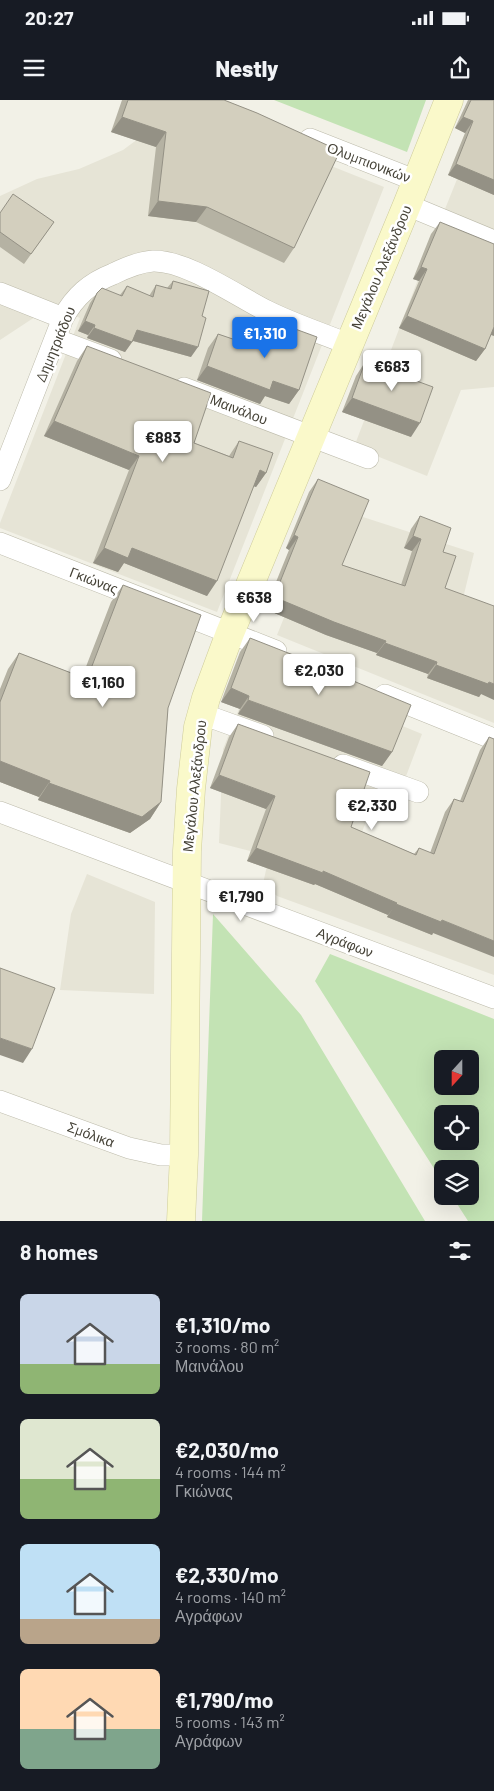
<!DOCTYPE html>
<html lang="en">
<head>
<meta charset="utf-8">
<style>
	body { margin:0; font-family:Barlow,sans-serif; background:#242831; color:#f1f3f6; height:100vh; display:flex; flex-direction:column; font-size:19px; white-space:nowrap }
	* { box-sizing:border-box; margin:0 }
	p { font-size:16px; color:#9ea1a6 }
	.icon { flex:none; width:28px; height:28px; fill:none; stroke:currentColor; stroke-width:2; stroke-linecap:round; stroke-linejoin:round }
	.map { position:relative; height:1121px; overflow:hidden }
	.sheet { display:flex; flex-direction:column; background:#171b24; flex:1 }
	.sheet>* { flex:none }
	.needle { width:32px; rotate:201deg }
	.tools { position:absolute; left:434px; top:950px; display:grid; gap:10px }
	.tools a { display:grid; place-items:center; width:45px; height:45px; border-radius:8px; background:#171b24; box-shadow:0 5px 20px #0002; font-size:25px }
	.price { position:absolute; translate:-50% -42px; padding:0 11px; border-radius:5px; background:#fff; color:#222; font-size:16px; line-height:32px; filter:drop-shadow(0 1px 2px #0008) }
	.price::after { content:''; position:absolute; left:50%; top:30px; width:15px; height:11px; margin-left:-8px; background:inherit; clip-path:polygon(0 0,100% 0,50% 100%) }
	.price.on { background:#1a73e8; color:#fff }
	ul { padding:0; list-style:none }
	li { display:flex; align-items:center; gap:15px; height:125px; padding:0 20px }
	li span { display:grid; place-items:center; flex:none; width:140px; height:100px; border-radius:8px; color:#555 }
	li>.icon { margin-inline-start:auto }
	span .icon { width:60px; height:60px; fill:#fffc; stroke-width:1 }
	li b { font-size:21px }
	h2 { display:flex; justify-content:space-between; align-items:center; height:60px; padding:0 20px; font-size:21px }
	.status { display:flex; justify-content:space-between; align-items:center; height:35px; padding:0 25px; background:#171b24; direction:ltr }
	.status svg { height:14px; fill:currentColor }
	header { display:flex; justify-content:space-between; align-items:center; height:65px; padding:0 20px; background:#171b24; font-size:22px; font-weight:800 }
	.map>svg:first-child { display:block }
	.residential { fill:#e6e4d6 }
	.green { fill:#c3e3b4; fill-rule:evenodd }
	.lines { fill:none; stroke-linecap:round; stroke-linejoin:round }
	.street-casing { stroke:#bdbbab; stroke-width:22 }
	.secondary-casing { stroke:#cecc9b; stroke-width:29 }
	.street { stroke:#fff; stroke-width:21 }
	.secondary { stroke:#faf9ca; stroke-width:28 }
	.wall { fill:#b5b2a3 }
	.shaded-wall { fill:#949185 }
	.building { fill:#d3cfbe; stroke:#949185 }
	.labels { text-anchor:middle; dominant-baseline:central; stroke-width:5; stroke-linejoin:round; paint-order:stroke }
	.street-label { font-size:14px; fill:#454237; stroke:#fff }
</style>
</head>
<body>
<div class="status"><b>20:27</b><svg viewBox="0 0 49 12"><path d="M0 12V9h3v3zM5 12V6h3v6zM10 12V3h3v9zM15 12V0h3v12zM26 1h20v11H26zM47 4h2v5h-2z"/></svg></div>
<header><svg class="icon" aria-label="menu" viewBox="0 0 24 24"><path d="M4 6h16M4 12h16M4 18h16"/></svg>Nestly<svg class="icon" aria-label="share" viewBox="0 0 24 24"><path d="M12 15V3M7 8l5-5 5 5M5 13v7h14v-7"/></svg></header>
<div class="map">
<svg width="494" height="1121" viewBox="0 0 494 1121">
	<rect width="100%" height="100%" fill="#f2f1e7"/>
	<!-- residential -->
	<path class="residential" d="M 165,0 L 384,87 L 217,512 L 0,428 L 0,423 L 80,218 L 0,185 L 0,96 L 37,79 L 79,69 L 123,50 L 146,33 Z
		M 489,0 L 494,0 L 494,130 L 445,109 Z
		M 433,140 L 494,164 L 494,287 L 461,290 L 427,376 L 354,347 Z
		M 0,200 L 38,215 L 0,240 Z
		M 329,406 L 474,453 L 459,515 L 494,529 L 494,623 L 277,535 Z
		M 256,566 L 422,634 L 400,692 L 380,685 L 357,745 L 441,780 L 494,665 L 494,875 L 277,796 L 263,784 L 269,756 L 219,743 L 223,649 Z
		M 87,774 L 155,802 L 154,894 L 60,890 L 71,814 Z"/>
	<!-- green -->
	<path class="green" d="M 274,0 L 426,0 L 407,52 Z
		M 213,814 L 301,915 L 425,1121 L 202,1121 Z
		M 330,854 L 494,919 L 494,1121 L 468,1121 L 452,1096 L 470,1096 L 470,1069 L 442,1069 L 442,1081 L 315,881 ZM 442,959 L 470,959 L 470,986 L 442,986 ZM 442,1014 L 470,1014 L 470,1041 L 442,1041 Z"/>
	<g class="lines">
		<defs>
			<path id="street" d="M 310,39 L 417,81
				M 407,105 L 494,141
				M 0,193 L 63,218
				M 55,239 L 111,260
				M 184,288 L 368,358
				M 0,380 L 63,218 C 75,196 90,183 113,174 C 125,168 139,162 153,161 C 186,160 237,196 267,211 C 293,224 321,233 348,244
				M 0,443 L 276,551
				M 385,595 L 494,639
				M 202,614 L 263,636
				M 343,665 L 418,692
				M 0,712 L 494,898
				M 0,1001 L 129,1048 L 161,1055 L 184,1055"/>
			<path id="secondary" d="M 181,1121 L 184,1055 L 187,751 L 191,689 L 198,627 L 206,598 L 230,533 L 407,105 L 449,0"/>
		</defs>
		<!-- street casing -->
		<use href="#street" class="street-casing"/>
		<!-- secondary casing -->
		<use href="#secondary" class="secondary-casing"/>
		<!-- street -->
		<use href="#street" class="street"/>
		<!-- secondary -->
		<use href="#secondary" class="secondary"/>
	</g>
	<!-- wall -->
	<path class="wall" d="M 122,0 L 224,0 L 294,148 L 284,163 L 196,122 L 148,116 L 156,47 L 111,32 Z
		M 468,0 L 494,0 L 494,95 L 448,75 L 465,33 L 455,28 Z
		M 0,113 L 54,122 L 24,164 L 0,147 Z
		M 440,122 L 491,235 L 485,249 L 476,261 L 399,228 L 419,181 L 413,179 L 431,134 Z
		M 173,181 L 191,257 L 133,241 L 125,252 L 87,238 L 88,235 L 78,231 L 90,203 L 97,193 L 120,195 L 127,186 L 149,196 L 156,185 L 167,188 Z
		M 287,226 L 299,290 L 289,304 L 265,296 L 260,304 L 197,280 L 208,248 L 218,234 L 259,248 L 267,238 L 277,241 Z
		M 87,246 L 194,343 L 229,356 L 239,341 L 266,373 L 256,387 L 254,386 L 207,496 L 124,463 L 118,472 L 93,463 L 129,370 L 44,336 L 77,261 Z
		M 365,262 L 411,337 L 342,312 L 356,276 Z
		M 318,379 L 342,465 L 401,485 L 412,451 L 404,448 L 411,429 L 420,416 L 443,452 L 445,488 L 481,594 L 479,597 L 427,578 L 428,574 L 376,555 L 377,553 L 326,535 L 265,509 L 289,450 L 286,448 L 309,392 Z
		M 123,485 L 168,608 L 161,702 L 150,719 L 130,733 L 38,700 L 39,697 L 0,682 L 0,589 L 8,569 L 19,553 L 82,577 L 111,502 Z
		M 250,538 L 339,575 L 392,652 L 382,666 L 238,614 L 240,609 L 221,602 L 240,552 Z
		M 238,624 L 351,727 L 414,754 L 419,748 L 430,753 L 445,712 L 454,699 L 460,701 L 480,650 L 489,637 L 433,833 L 432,835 L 387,817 L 388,815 L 315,784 L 314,785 L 247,761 L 266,709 L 210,688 L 229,637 Z"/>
	<!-- shaded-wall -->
	<path class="shaded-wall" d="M 122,17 L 166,32 L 156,47 L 111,32 Z
		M 463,17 L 473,21 L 465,33 L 455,28 Z
		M 456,64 L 494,80 L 494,95 L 448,75 Z
		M 158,101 L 207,107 L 196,122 L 148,116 Z
		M 421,167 L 427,169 L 419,181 L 413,179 Z
		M 407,216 L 485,249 L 476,261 L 399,228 Z
		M 85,221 L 95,225 L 88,235 L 78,231 Z
		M 494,225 L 494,236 L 488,234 Z
		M 94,228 L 132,242 L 125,252 L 87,238 Z
		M 137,230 L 198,247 L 191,257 L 130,240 Z
		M 207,266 L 273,281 L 299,290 L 289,304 L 265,296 L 260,304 L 197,280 Z
		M 352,298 L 420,323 L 411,337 L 342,312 Z
		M 54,321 L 139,356 L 129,370 L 44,336 Z
		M 260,370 L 266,373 L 256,387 L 250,385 Z
		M 294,435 L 298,437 L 289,450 L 286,448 Z
		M 413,436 L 421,439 L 412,451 L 404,448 Z
		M 104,448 L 132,448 L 217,481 L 207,496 L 124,463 L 118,472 L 93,463 Z
		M 274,497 L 386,541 L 377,553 L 326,535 L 265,509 Z
		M 385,543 L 437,562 L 428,574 L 376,555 Z
		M 436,565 L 494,584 L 494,600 L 481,594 L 479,597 L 427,578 Z
		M 231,588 L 249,596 L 240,609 L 221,602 Z
		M 248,600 L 392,652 L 382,666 L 238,614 Z
		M 0,661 L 50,681 L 39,697 L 0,682 Z
		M 219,675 L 275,696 L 266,709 L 210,688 Z
		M 49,683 L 161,702 L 150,719 L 130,733 L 38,700 Z
		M 256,748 L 323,771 L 397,803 L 388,815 L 315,784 L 314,785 L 247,761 Z
		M 396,804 L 442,820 L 494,841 L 494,857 L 433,833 L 432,835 L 387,817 Z
		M 0,938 L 32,949 L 23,963 L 0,955 Z"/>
	<!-- building -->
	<path class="building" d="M 128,0 L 224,0 L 257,13 L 340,51 L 294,148 L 207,107 L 158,101 L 166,32 L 122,17 Z
		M 471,0 L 494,0 L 494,80 L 456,64 L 473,21 L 463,17 Z
		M 13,94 L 54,122 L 31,154 L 0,132 L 0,113 Z
		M 440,122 L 494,144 L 494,227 L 485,249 L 407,216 L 427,169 L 421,167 Z
		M 173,181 L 209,191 L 202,216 L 206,218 L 198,247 L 137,230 L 132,242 L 94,228 L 95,225 L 85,221 L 97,193 L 102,188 L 122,196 L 127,186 L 153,197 L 156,185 L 171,189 Z
		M 287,226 L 317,237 L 299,290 L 273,281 L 270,290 L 207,266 L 218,234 L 262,249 L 267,238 L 282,243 Z
		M 87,246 L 211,293 L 194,343 L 233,358 L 239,341 L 273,353 L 266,373 L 260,370 L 217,481 L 132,448 L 128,458 L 104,448 L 139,356 L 54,321 Z
		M 365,262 L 433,287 L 420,323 L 352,298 Z
		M 318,379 L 369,400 L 342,465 L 405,486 L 421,439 L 413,436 L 420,416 L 451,428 L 443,452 L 456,456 L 445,488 L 494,506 L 494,584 L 489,582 L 488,584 L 436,565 L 437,562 L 385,543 L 386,541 L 334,522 L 274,497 L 298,437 L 294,435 Z
		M 123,485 L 201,515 L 168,608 L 161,702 L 142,717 L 49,683 L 50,681 L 0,661 L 0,602 L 19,553 L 87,579 Z
		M 250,538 L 339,573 L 339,575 L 411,605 L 392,652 L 248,600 L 249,596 L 231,588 Z
		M 238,624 L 370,672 L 351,727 L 416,755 L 419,748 L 434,754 L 454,699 L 463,702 L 489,637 L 494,639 L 494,841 L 442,820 L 441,822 L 396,804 L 397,803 L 323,771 L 323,773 L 256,748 L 275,696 L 219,675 Z
		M 0,868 L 55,888 L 32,949 L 0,938 Z"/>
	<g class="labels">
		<!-- street labels -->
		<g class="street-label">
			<text transform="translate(369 62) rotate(21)">Ολυμπιονικών</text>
			<text transform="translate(381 167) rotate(-67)">Μεγάλου Αλεξάνδρου</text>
			<text transform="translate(55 244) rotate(-67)">Δημητριάδου</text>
			<text transform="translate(239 309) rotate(21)">Μαινάλου</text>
			<text transform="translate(94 480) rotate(21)">Γκιώνας</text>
			<text transform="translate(194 686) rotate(-84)">Μεγάλου Αλεξάνδρου</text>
			<text transform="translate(345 842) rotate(21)">Αγράφων</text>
			<text transform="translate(91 1034) rotate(20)">Σμόλικα</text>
		</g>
	</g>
</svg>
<div class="tools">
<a><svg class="needle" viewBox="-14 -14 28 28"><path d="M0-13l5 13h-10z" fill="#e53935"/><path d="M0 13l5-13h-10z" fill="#9ea1a6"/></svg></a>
<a><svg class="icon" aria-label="locate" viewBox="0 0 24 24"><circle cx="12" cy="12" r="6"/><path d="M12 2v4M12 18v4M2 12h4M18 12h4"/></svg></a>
<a><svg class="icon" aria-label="layers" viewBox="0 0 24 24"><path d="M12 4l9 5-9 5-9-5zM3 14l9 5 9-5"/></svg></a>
</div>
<b class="price on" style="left:265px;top:259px">€1,310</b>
<b class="price" style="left:392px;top:292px">€683</b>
<b class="price" style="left:163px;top:363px">€883</b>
<b class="price" style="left:254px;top:523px">€638</b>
<b class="price" style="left:319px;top:596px">€2,030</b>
<b class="price" style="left:103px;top:608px">€1,160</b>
<b class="price" style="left:372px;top:731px">€2,330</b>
<b class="price" style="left:241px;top:822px">€1,790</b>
</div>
<section class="sheet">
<h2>8 homes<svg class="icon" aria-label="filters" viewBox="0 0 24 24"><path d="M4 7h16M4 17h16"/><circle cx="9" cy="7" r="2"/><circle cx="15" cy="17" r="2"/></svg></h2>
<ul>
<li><span style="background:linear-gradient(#c9d6e8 70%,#8fb573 0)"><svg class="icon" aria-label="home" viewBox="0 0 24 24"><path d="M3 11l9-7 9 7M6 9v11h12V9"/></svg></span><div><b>€1,310/mo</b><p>3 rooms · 80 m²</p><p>Μαινάλου</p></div></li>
<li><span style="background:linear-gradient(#dfe7d0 60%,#8fb573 0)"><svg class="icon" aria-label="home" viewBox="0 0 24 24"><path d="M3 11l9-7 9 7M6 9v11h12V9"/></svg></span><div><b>€2,030/mo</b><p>4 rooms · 144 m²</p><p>Γκιώνας</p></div></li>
<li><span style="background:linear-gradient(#bfe0f5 75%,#b9a48a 0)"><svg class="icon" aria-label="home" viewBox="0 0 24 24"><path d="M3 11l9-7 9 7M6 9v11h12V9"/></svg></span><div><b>€2,330/mo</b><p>4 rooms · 140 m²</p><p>Αγράφων</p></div></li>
<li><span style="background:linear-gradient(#ffd9b3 60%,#7fa58c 0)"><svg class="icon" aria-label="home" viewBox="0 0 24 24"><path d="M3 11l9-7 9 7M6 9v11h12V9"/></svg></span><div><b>€1,790/mo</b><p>5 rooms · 143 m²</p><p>Αγράφων</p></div></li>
</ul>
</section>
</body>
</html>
